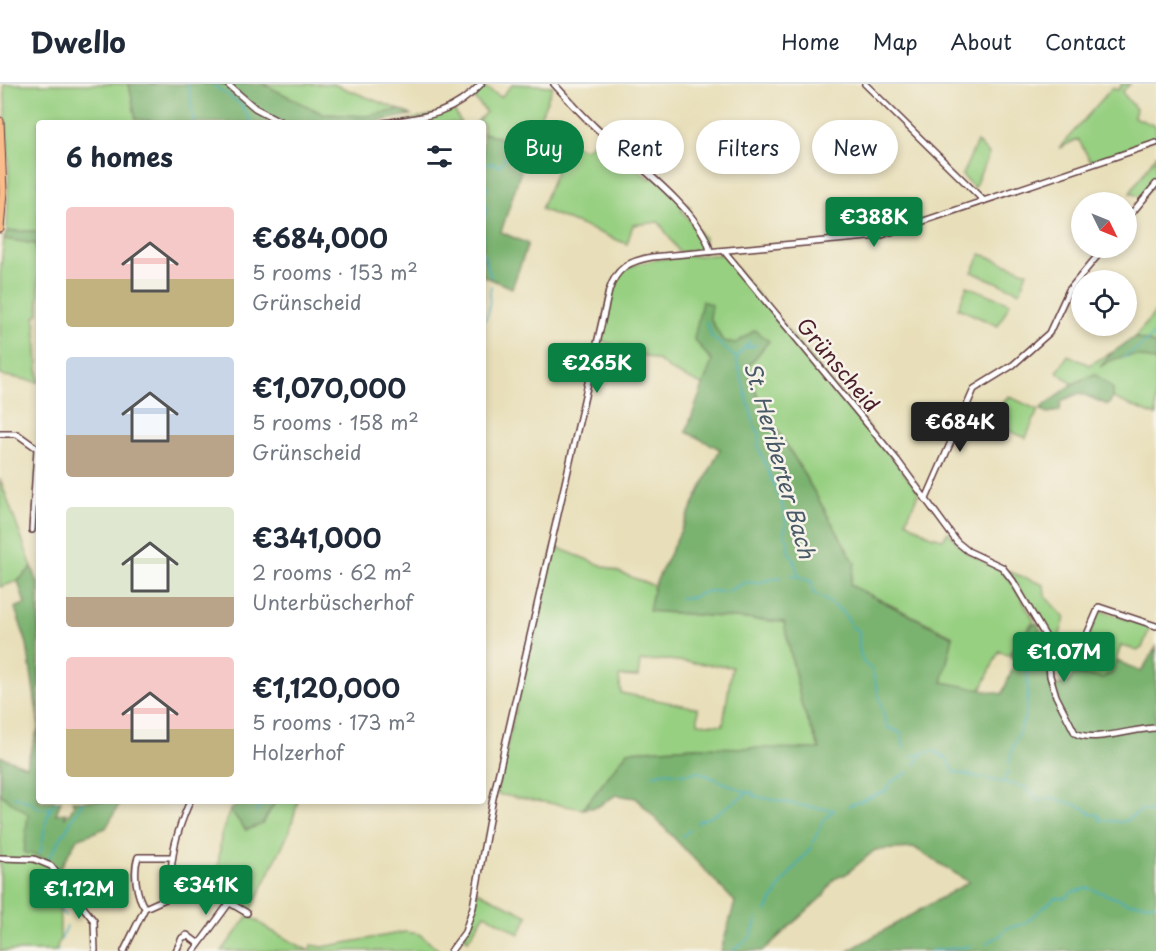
<!DOCTYPE html>
<html lang="en">
<head>
<meta charset="utf-8">
<style>
	body { margin:0; font-family:"Playpen Sans",sans-serif; background:#f6f6f7; color:#1f2937; height:100vh; display:flex; flex-direction:column; font-size:22px; white-space:nowrap }
	* { box-sizing:border-box; margin:0 }
	p { font-size:20px; color:#747a83 }
	.icon { flex:none; width:33px; height:33px; fill:none; stroke:currentColor; stroke-width:2; stroke-linecap:round; stroke-linejoin:round }
	.map { position:relative; flex:1; overflow:hidden }
	.details { position:absolute; left:36px; top:36px; width:450px; height:684px; display:flex; flex-direction:column; background:#fff; border-radius:6px; box-shadow:0 3px 9px #0003 }
	.details>* { flex:none }
	.hud { position:absolute; left:504px; top:36px; width:561px; height:54px; display:flex; gap:12px }
	.needle { width:39px; rotate:133deg }
	.fabs { position:absolute; left:1071px; top:108px; display:grid; gap:12px }
	.fabs a { display:grid; place-items:center; width:66px; height:66px; border-radius:50%; background:#fff; box-shadow:0 3px 9px #0003; font-size:30px }
	.price { position:absolute; translate:-50% -51px; padding:0 14px; border-radius:6px; background:#0b8043; color:#fff; font-size:20px; line-height:39px; filter:drop-shadow(0 2px 3px #0008) }
	.price::after { content:''; position:absolute; left:50%; top:36px; width:18px; height:14px; margin-left:-9px; background:inherit; clip-path:polygon(0 0,100% 0,50% 100%) }
	.price.on { background:#222; color:#fff }
	ul { padding:0; list-style:none }
	li { display:flex; align-items:center; gap:18px; height:150px; padding:0 30px }
	li span { display:grid; place-items:center; flex:none; width:168px; height:120px; border-radius:6px; color:#555 }
	li>.icon { margin-inline-start:auto }
	span .icon { width:72px; height:72px; fill:#fffc; stroke-width:1 }
	li b { font-size:26px }
	h2 { display:flex; justify-content:space-between; align-items:center; height:72px; padding:0 30px; font-size:26px }
	.chip { padding:0 21px; border-radius:27px; background:#fff; box-shadow:0 3px 9px #0003; font-size:21px; line-height:54px }
	.chip.on { background:#0b8043; color:#fff }
	header { display:flex; align-items:center; gap:36px; box-sizing:border-box; height:84px; padding:0 30px; background:#fff; border-bottom:2px solid #e0e1e3 }
	header strong { font-size:28px }
	nav { display:flex; gap:33px; margin-inline-start:auto; font-size:21px }
	.map>svg:first-child { display:block }
	.green { fill:#98d082; stroke:#717856; stroke-width:1.5; fill-rule:evenodd }
	.forest { fill:#7ab270; stroke:#62684e; stroke-width:1.5 }
	.lines { fill:none; stroke-linecap:round; stroke-linejoin:round }
	.stream { stroke:#44afc2; stroke-width:1.5 }
	.minor-casing { stroke:#623c40; stroke-width:8 }
	.major-casing { stroke:#623c40; stroke-width:9 }
	.minor { stroke:#fff; stroke-width:5 }
	.major { stroke:#f9bc8a; stroke-width:7 }
	.labels { text-anchor:middle; dominant-baseline:central; stroke-width:5; stroke-linejoin:round; paint-order:stroke }
	.street-label { font-size:21px; fill:#4a1f2b; stroke:#f7f3e8 }
	.water-label { font-size:22px; font-style:italic; fill:#485967; stroke:#f7f3e8 }
</style>
</head>
<body>
<header>
<strong>Dwello</strong>
<nav><a>Home</a><a>Map</a><a>About</a><a>Contact</a></nav>
</header>
<div class="map">
<svg width="1156" height="867" viewBox="0 0 1156 867">
	<rect width="100%" height="100%" fill="#f7f3e8"/>
	<filter id="ink" filterUnits="userSpaceOnUse"><feTurbulence type="fractalNoise" baseFrequency=".0167" numOctaves="2"/><feDisplacementMap in="SourceGraphic" scale="12" xChannelSelector="R" yChannelSelector="G"/><feConvolveMatrix kernelMatrix="1 2 1 2 8 2 1 2 1" color-interpolation-filters="sRGB"/></filter>
	<filter id="wash" filterUnits="userSpaceOnUse"><feTurbulence type="fractalNoise" baseFrequency=".008" numOctaves="4" result="noise"/><feDisplacementMap in="SourceGraphic" scale="24" xChannelSelector="R" yChannelSelector="G"/><feGaussianBlur stdDeviation="1.35" result="paint"/><feColorMatrix in="noise" values="0 0 0 0 0 0 0 0 0 0 0 0 0 0 0 0 0 1.4 0 .05"/><feComposite in="paint" operator="in"/></filter>
	<g filter="url(#wash)">
		<rect width="100%" height="100%" fill="#e8dfba"/>
		<!-- green -->
		<path class="green" d="M 4,0 L 129,0 L 136,35 L 168,39 L 39,39 L 39,147 L 7,147 L 9,83 Z
			M 263,0 L 333,0 L 400,26 L 366,32 L 323,30 Z
			M 513,0 L 553,2 L 533,50 L 516,49 L 510,57 L 483,49 L 483,39 L 476,39 L 486,28 L 473,13 L 482,2 L 501,13 Z
			M 1122,0 L 1130,0 L 1122,8 L 1136,25 L 1134,33 L 1156,42 L 1156,54 L 1091,78 L 1078,55 L 1059,64 L 1112,4 L 1118,6 Z
			M 454,26 L 461,39 L 396,39 Z
			M 600,52 L 649,95 L 657,91 L 691,124 L 681,126 L 704,154 L 705,166 L 679,168 L 659,138 L 633,141 L 627,160 L 541,125 L 567,60 L 586,65 Z
			M 977,58 L 989,70 L 974,104 L 962,91 Z
			M 1156,71 L 1156,97 L 1142,114 L 1130,109 Z
			M 4,155 L 36,160 L 36,169 L 39,170 L 39,229 L 35,233 L 39,298 L 0,291 L 0,191 Z
			M 724,170 L 859,331 L 919,408 L 906,437 L 931,452 L 943,455 L 948,448 L 967,469 L 1000,486 L 1010,496 L 1034,536 L 1008,571 L 999,567 L 981,606 L 942,598 L 953,552 L 850,501 L 855,479 L 794,373 L 762,323 L 747,284 L 768,257 L 736,259 L 723,258 L 710,234 L 700,231 L 694,255 L 712,277 L 704,302 L 672,287 L 659,277 L 600,256 C 604,238 606,214 614,197 C 627,170 697,173 724,170 Z
			M 981,170 L 1027,188 L 1020,208 L 972,188 Z
			M 967,202 L 1010,219 L 998,242 L 958,224 Z
			M 1156,227 L 1156,261 L 1135,253 Z
			M 1113,268 L 1107,275 C 1122,267 1142,272 1156,278 L 1156,332 L 1113,314 L 1113,305 L 1083,295 L 1073,300 L 1057,288 L 1068,271 L 1089,281 Z
			M 1008,312 L 1038,326 L 1026,354 L 990,339 Z
			M 0,395 L 32,483 L 18,497 L 0,503 Z
			M 553,462 L 654,502 L 649,527 L 784,538 L 802,623 L 820,666 L 695,663 L 628,667 L 583,725 L 496,710 ZM 668,576 L 732,583 L 723,641 L 698,639 L 698,624 L 621,609 L 619,592 L 638,593 L 640,577 Z
			M 1008,487 L 1044,501 L 1045,512 L 1065,534 L 1058,557 L 1048,552 Z
			M 1099,526 L 1150,543 L 1142,564 L 1137,567 L 1121,561 L 1112,589 L 1102,594 L 1073,590 L 1079,568 L 1085,563 Z
			M 0,710 L 28,730 L 40,772 L 59,786 L 60,854 L 56,867 L 0,867 Z
			M 276,717 L 298,717 L 290,746 L 249,831 L 270,846 L 309,867 L 312,861 L 323,863 L 405,848 L 419,850 L 440,867 L 222,867 L 249,831 L 216,806 L 221,752 L 230,726 L 246,746 L 262,740 Z
			M 477,807 L 528,832 L 519,850 L 485,830 L 468,856 L 464,853 L 472,835 Z"/>
		<!-- forest -->
		<path class="forest" d="M 129,0 L 263,0 L 323,30 L 366,32 L 400,26 L 411,31 L 367,39 L 168,39 L 136,35 Z
			M 483,49 L 529,62 L 501,148 L 528,160 L 512,204 L 483,192 Z
			M 7,147 L 39,147 L 39,170 L 36,169 L 36,160 L 4,155 Z
			M 702,217 L 712,221 L 710,234 L 723,257 L 736,259 L 755,246 L 769,257 L 747,284 L 762,323 L 794,373 L 855,479 L 850,501 L 953,553 L 942,598 L 1002,610 L 1016,576 L 1010,572 L 1033,540 L 1037,539 L 1044,554 L 1052,603 L 1069,598 L 1073,590 L 1102,594 L 1112,589 L 1116,576 L 1141,588 L 1156,563 L 1156,867 L 848,867 L 969,798 L 915,764 L 875,766 L 846,790 L 834,795 L 824,811 L 763,867 L 721,867 L 735,818 L 636,714 L 616,711 L 597,723 L 583,725 L 628,667 L 695,663 L 820,665 L 802,623 L 784,538 L 649,527 L 654,502 L 720,365 L 686,348 L 712,277 L 694,255 Z
			M 1135,253 L 1156,261 L 1156,278 C 1137,269 1118,270 1100,283 L 1113,268 Z
			M 1095,290 L 1113,305 L 1113,314 L 1108,321 L 1080,309 L 1061,317 L 1060,327 L 1047,329 L 1040,325 L 1073,300 Z
			M 32,483 L 39,502 L 39,717 L 61,717 L 56,730 L 66,729 L 64,734 L 70,729 L 74,721 L 72,717 L 121,717 L 106,744 L 77,755 L 59,786 L 40,772 L 24,769 L 28,730 L 0,710 L 0,672 L 26,682 L 39,642 L 27,560 L 15,524 L 25,520 L 18,497 Z
			M 243,717 L 276,717 L 262,740 L 246,746 L 230,726 Z"/>
		<g class="lines">
			<!-- stream -->
			<path class="stream" d="M 188,0 L 194,39
				M 212,0 L 223,8
				M 225,9 L 241,21 L 252,39
				M 483,81 L 492,79 L 499,82 C 510,71 509,58 528,55
				M 483,98 L 488,104 L 483,111 L 486,126 L 483,139
				M 483,151 L 483,159
				M 483,168 L 491,193
				M 483,237 C 492,230 488,214 491,202
				M 706,237 L 712,253 L 735,273
				M 750,257 L 736,274 L 755,343 L 760,350 L 758,362 L 785,429 L 786,441 L 784,449 L 788,456 L 788,467 L 793,473 L 799,493 L 812,498 L 813,509 C 828,517 845,526 852,543 L 859,547 L 859,565 L 863,578 L 872,586 L 887,643 L 901,649 L 904,665
				M 746,264 L 756,261
				M 1123,274 L 1144,260 L 1156,248
				M 790,491 L 798,493
				M 680,514 L 690,514 L 708,507 L 726,508 L 746,498 L 757,499 L 781,493
				M 912,672 L 934,667 L 946,674 L 954,688 L 1025,703 L 1039,717 L 1052,713 C 1064,719 1083,720 1091,730 L 1099,731 L 1100,736 L 1123,738 L 1142,726 L 1156,730
				M 1009,680 C 1011,659 1026,641 1027,621 C 1029,600 1026,581 1028,560
				M 915,681 L 923,669
				M 653,691 L 666,688 L 683,690 L 699,688 L 748,709 L 753,708 L 754,712 C 781,717 806,724 835,726
				M 1003,698 L 1008,688
				M 14,712 L 30,718 L 39,725 L 50,724
				M 848,722 L 886,707 L 891,698 L 909,688
				M 256,728 L 263,717
				M 697,740 L 698,737 C 716,734 729,719 747,710
				M 681,753 L 690,746
				M 40,769 C 46,751 42,731 57,717
				M 49,774 L 83,717
				M 44,786 L 43,801 L 65,832
				M 766,827 L 783,798 L 810,765 L 823,737 L 834,726
				M 61,856 L 67,842
				M 986,859 L 1000,852 L 1007,844 L 1024,840 L 1055,814 L 1065,814 L 1072,808 L 1089,804 L 1128,819 L 1156,820
				M 733,866 L 751,853 L 757,834
				M 58,867 L 58,866
				M 930,867 L 972,862"/>
		</g>
	</g>
	<g filter="url(#ink)">
		<g class="lines">
			<defs>
				<path id="minor" d="M 227,0 L 255,24 L 283,39
					M 554,0 C 568,15 581,30 596,44 C 624,70 706,131 710,168
					M 865,0 L 984,117
					M 383,39 C 424,33 451,32 481,0
					M 1126,136 L 1156,100
					M 724,167 L 897,376 L 957,458 L 968,467 L 1002,483 L 1013,497 L 1046,553 L 1050,592 L 1056,612 L 1075,649 C 1093,659 1135,644 1156,644
					M 0,350 L 17,350 L 38,365
					M 926,415 L 974,305 L 1013,281 L 1049,249 L 1069,206 L 1104,164
					M 32,446 L 37,365
					M 1046,553 L 1076,565 L 1082,562 L 1099,523 L 1156,542
					M 0,774 L 34,775 L 51,782 L 94,837 L 95,867
					M 172,812 C 168,777 176,749 190,717
					M 145,824 C 136,812 133,787 138,773 L 172,773
					M 124,867 L 145,824 L 172,812 L 198,804 L 208,806 L 247,829
					M 176,867 L 182,854 L 187,851 L 199,860
					M 194,867 L 230,818
					M 451,867 L 465,848 L 473,823 L 493,714 L 609,207 C 616,184 629,177 652,173 L 879,152 L 1156,59"/>
				<path id="major" d="M 0,37 L 3,108 L 0,145"/>
			</defs>
			<!-- minor casing -->
			<use href="#minor" class="minor-casing"/>
			<!-- major casing -->
			<use href="#major" class="major-casing"/>
			<!-- minor -->
			<use href="#minor" class="minor"/>
			<!-- major -->
			<use href="#major" class="major"/>
		</g>
	</g>
	<g class="labels">
		<!-- street labels -->
		<g class="street-label">
			<text transform="translate(839 280) rotate(50)">Grünscheid</text>
		</g>
		<!-- water labels -->
		<g class="water-label">
			<text transform="translate(781 376) rotate(74)">St. Heriberter Bach</text>
		</g>
	</g>
</svg>
<div class="fabs">
<a><svg class="needle" viewBox="-14 -14 28 28"><path d="M0-13l5 13h-10z" fill="#e53935"/><path d="M0 13l5-13h-10z" fill="#747a83"/></svg></a>
<a><svg class="icon" aria-label="locate" viewBox="0 0 24 24"><circle cx="12" cy="12" r="6"/><path d="M12 2v4M12 18v4M2 12h4M18 12h4"/></svg></a>
</div>
<b class="price" style="left:874px;top:164px">€388K</b>
<b class="price" style="left:597px;top:310px">€265K</b>
<b class="price on" style="left:960px;top:369px">€684K</b>
<b class="price" style="left:1064px;top:599px">€1.07M</b>
<b class="price" style="left:206px;top:832px">€341K</b>
<b class="price" style="left:79px;top:836px">€1.12M</b>
<div class="hud">
<a class="chip on">Buy</a>
<a class="chip">Rent</a>
<a class="chip">Filters</a>
<a class="chip">New</a>
</div>
<section class="details">
<h2>6 homes<svg class="icon" aria-label="filters" viewBox="0 0 24 24"><path d="M4 7h16M4 17h16"/><circle cx="9" cy="7" r="2"/><circle cx="15" cy="17" r="2"/></svg></h2>
<ul>
<li><span style="background:linear-gradient(#f6c9c9 60%,#c2b280 0)"><svg class="icon" aria-label="home" viewBox="0 0 24 24"><path d="M3 11l9-7 9 7M6 9v11h12V9"/></svg></span><div><b>€684,000</b><p>5 rooms · 153 m²</p><p>Grünscheid</p></div></li>
<li><span style="background:linear-gradient(#c9d6e8 65%,#b9a48a 0)"><svg class="icon" aria-label="home" viewBox="0 0 24 24"><path d="M3 11l9-7 9 7M6 9v11h12V9"/></svg></span><div><b>€1,070,000</b><p>5 rooms · 158 m²</p><p>Grünscheid</p></div></li>
<li><span style="background:linear-gradient(#dfe7d0 75%,#b9a48a 0)"><svg class="icon" aria-label="home" viewBox="0 0 24 24"><path d="M3 11l9-7 9 7M6 9v11h12V9"/></svg></span><div><b>€341,000</b><p>2 rooms · 62 m²</p><p>Unterbüscherhof</p></div></li>
<li><span style="background:linear-gradient(#f6c9c9 60%,#c2b280 0)"><svg class="icon" aria-label="home" viewBox="0 0 24 24"><path d="M3 11l9-7 9 7M6 9v11h12V9"/></svg></span><div><b>€1,120,000</b><p>5 rooms · 173 m²</p><p>Holzerhof</p></div></li>
</ul>
</section>
</div>
</body>
</html>
